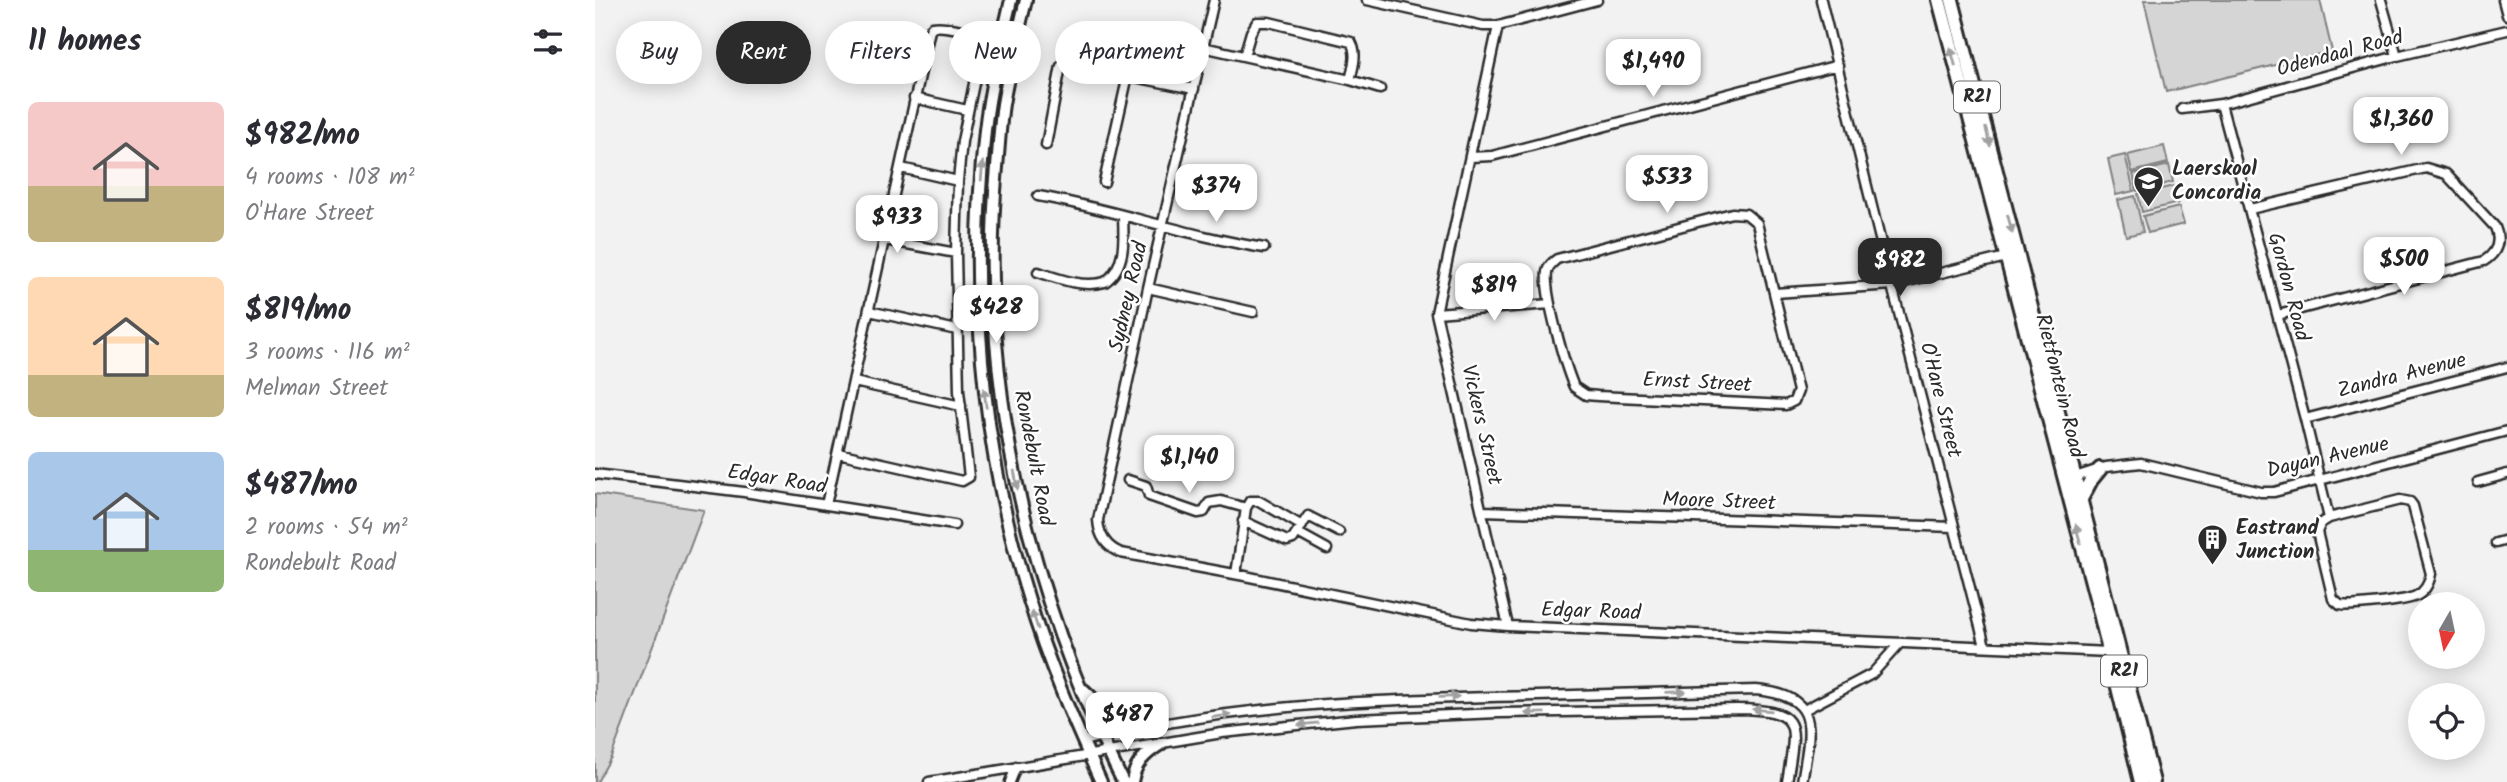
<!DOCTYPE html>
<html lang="en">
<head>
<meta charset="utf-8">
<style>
	body { margin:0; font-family:Kalam,sans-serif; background:#f2f2f3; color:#2b2b33; height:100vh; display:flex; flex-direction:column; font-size:26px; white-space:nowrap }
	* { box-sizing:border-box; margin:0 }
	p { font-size:23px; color:#7c7c81 }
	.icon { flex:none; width:38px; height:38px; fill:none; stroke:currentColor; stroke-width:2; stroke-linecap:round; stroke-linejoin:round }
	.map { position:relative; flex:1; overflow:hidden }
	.sheet { display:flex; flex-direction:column; background:#fff; width:595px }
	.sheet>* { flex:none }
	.banner { position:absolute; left:21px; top:21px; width:665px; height:63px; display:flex; gap:14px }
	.needle { width:46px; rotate:189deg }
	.tools { position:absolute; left:1813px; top:592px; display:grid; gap:14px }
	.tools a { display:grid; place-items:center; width:77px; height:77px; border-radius:50%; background:#fff; box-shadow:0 4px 18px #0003; font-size:35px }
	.price { position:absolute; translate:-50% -60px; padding:0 16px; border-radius:14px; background:#fff; color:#222; font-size:23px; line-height:46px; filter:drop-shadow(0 2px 4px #0008) }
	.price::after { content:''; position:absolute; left:50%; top:42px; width:21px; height:16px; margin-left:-10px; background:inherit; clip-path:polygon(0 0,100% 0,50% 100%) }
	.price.active { background:#2b2b2b; color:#fff }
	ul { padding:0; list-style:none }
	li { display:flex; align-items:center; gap:21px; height:175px; padding:0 28px }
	li span { display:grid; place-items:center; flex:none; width:196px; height:140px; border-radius:10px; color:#555 }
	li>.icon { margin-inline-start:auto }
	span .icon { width:84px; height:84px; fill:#fffc; stroke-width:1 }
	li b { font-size:30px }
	h2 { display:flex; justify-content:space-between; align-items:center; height:84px; padding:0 28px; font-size:30px }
	.pill { padding:0 24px; border-radius:32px; background:#fff; box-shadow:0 4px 18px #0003; font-size:24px; line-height:63px }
	.pill.active { background:#2b2b2b; color:#fff }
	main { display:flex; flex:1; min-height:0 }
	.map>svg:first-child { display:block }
	.green { fill:#d5d5d5; stroke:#808080; stroke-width:2 }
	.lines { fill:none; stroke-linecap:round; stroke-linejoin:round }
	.minor-casing { stroke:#2b2b2b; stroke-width:13 }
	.secondary-casing { stroke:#2b2b2b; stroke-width:16 }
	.primary-casing { stroke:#2b2b2b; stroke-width:18 }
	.minor { stroke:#fff; stroke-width:8 }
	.secondary { stroke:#fff; stroke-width:10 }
	.primary { stroke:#fff; stroke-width:12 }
	.oneway { fill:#a0a0a0 }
	.labels { text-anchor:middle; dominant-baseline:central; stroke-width:5; stroke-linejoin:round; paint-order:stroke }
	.shield { fill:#fff; stroke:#6b6b6b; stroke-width:2 }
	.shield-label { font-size:19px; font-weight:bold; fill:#2b2b2b }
	.street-label { font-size:21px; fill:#2b2b2b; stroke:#fff }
	.poi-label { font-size:21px; font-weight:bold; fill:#2b2b2b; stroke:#fff; text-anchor:start }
</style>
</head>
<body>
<main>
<section class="sheet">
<h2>11 homes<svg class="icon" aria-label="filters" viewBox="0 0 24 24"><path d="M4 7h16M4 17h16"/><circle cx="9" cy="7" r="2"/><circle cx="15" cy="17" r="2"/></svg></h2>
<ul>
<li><span style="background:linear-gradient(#f6c9c9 60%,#c2b280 0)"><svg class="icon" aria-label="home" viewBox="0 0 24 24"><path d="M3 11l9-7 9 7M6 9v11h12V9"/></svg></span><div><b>$982/mo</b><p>4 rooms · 108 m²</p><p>O'Hare Street</p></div></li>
<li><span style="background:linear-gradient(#ffd9b3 70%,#c2b280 0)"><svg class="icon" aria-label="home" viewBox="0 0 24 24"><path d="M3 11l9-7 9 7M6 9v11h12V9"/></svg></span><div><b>$819/mo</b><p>3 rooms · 116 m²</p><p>Melman Street</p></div></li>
<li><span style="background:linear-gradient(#a9c7e8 70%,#8fb573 0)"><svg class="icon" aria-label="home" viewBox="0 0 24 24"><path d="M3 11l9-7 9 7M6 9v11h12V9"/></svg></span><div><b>$487/mo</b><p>2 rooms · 54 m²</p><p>Rondebult Road</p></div></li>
</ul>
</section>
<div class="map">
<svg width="1912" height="782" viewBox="0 0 1912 782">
	<rect width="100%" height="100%" fill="#f2f2f2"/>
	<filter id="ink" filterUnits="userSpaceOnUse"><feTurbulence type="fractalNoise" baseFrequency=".0143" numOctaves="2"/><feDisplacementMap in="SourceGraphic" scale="14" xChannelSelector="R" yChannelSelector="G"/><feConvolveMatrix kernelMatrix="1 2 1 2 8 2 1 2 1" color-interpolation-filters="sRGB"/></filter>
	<g filter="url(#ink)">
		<!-- green -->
		<path class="green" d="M 1549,0 L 1725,0 L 1737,51 L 1571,92 Z
			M 1569,146 L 1573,163 L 1537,172 L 1533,155 Z
			M 1530,155 L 1539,191 L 1521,195 L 1513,159 Z
			M 1574,165 L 1578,182 L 1542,191 L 1538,174 Z
			M 1579,186 L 1583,203 L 1547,212 L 1543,194 Z
			M 1540,196 L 1548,232 L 1531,236 L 1523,200 Z
			M 1584,207 L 1589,224 L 1553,233 L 1548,216 Z
			M 0,494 L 109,510 L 16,757 L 2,782 L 0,782 Z"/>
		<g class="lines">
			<defs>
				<path id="minor" d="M 619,0 L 553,288 L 503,520 C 504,536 511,547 526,553 L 650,576 L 876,623 L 913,626 L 1514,652
					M 772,0 L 888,26 L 903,26 L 1002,0
					M 1226,0 L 1287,247 L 1390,646
					M 1786,0 L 1802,56
					M 1908,0 L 1912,15
					M 903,26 L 841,313 L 913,626
					M 608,47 L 755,80 L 785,89
					M 649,56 L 656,32 L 662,22 L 674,22 L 756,42 C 763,53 758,68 755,80
					M 319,98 L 372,110
					M 1626,104 L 1710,419 L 1734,518
					M 1587,109 L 1626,104 L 1802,56 L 1912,30
					M 451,145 L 466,66 L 469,63 L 599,89
					M 875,157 L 897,156 L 1243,65
					M 306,168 L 363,181
					M 509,182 L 533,75
					M 443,196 C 519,209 592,236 669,248
					M 1655,209 L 1831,168 L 1851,174 L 1900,227 C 1906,241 1902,253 1889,261 L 1683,315
					M 1137,213 L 1151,214 L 1162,223 L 1203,391 L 1199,401 L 1191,405 L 1003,396 L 991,395 L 979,387 C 970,366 949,294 952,272 C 953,266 957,263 962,259 Z
					M 290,240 L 361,253
					M 443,272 C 464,279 488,288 510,282 C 531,267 529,239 528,217
					M 553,288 L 658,312
					M 1180,293 L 1297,285 L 1415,256
					M 274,311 L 362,330
					M 841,313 L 955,304
					M 259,382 L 366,406
					M 1710,419 L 1912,367
					M 0,474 L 149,492 L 359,525
					M 1477,478 L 1511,467 L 1546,463 L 1666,492 L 1679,492 L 1912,431
					M 533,480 L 551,486 L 554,496 L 603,513 L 609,512 L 614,503 L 626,501 L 651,508
					M 1883,482 L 1912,474
					M 1805,500 L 1815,502 L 1818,506 L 1836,574 C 1834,584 1830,592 1821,596 C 1812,601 1754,607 1745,605 L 1738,599 L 1722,532 L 1726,523 L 1734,518 Z
					M 231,505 L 335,30 L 337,27 C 350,25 378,31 387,40 L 387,45 L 367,141 L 363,181 L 361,253 L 364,391 L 374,477 L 367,481 L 243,453
					M 888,511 L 1359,527
					M 648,521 L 692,541 L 698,539 L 713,516 L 744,532
					M 703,533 L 732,549
					M 1901,543 L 1912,540
					M 641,574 L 651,508 L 655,501 L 664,501 L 707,526
					M 1209,710 L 1277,674 L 1305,643
					M 488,741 C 636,703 791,699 942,696 C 1015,694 1088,692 1161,690 C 1228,696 1215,730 1207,782
					M 334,782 L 627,733 L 761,719 L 904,713 L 1142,709 C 1209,710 1201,724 1192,782
					M 415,782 L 421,767"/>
				<path id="secondary" d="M 416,0 C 406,43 395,86 390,130 C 373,289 386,447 434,600 C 453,663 479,722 506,782
					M 431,0 C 423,34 414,69 408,104 C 405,124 404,146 402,167 C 382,380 433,592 528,782
					M 489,690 C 514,715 523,719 558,725
					M 537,782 C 540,763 550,754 566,744"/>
				<path id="primary" d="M 1344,0 L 1504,609 L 1546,782
					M 1357,0 L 1558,782
					M 1486,499 L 1496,480 L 1505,469"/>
			</defs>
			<!-- minor casing -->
			<use href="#minor" class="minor-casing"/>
			<!-- secondary casing -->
			<use href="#secondary" class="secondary-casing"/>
			<!-- primary casing -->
			<use href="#primary" class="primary-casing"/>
			<!-- minor -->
			<use href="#minor" class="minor"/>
			<!-- secondary -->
			<use href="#secondary" class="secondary"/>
			<!-- primary -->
			<use href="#primary" class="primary"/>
		</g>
		<!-- one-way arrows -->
		<defs><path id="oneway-solid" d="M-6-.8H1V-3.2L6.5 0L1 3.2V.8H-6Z" transform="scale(1.75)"/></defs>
		<g class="oneway">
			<use href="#oneway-solid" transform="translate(1358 57) rotate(-105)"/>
			<use href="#oneway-solid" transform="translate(1393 137) rotate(76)"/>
			<use href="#oneway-solid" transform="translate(387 171) rotate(-85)"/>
			<use href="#oneway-solid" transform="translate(1415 224) rotate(75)"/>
			<use href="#oneway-solid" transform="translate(390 398) rotate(-97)"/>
			<use href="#oneway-solid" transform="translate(421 480) rotate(79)"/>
			<use href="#oneway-solid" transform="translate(1483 534) rotate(-105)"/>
			<use href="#oneway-solid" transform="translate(440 620) rotate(-109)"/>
			<use href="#oneway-solid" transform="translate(1081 692) rotate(-2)"/>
			<use href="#oneway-solid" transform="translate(854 697) rotate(-2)"/>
			<use href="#oneway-solid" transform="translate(1167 710) rotate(-175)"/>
			<use href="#oneway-solid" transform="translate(940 713) rotate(179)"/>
			<use href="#oneway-solid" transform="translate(627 716) rotate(-7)"/>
			<use href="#oneway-solid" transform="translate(713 724) rotate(174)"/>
		</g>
	</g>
	<!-- icons -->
	<defs>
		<symbol id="school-pin" viewBox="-11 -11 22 30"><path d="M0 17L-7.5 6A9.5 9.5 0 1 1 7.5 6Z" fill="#2b2b2b" stroke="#fff"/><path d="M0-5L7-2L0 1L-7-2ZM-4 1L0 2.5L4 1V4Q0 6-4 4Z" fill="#fff"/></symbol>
		<symbol id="building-pin" viewBox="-11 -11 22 30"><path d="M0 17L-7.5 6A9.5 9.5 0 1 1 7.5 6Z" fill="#2b2b2b" stroke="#fff"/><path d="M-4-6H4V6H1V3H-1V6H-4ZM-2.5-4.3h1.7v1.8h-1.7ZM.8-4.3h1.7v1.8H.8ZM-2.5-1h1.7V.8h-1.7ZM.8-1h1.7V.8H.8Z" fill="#fff"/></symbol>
	</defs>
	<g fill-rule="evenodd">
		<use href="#school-pin" x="1536" y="164" width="35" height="47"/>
		<use href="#building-pin" x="1600" y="522" width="35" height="47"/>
	</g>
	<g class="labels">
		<!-- shield labels -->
		<g class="shield">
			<rect x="1359" y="81.5" width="46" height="31" rx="5"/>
			<rect x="1506" y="655.5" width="46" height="31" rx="5"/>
		</g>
		<g class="shield-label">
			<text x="1382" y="97">R21</text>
			<text x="1529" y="671">R21</text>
		</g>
		<!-- street labels -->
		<g class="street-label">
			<text transform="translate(1745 54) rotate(-15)">Odendaal Road</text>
			<text transform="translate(1693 287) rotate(75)">Gordon Road</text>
			<text transform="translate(534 297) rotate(-77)">Sydney Road</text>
			<text transform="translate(1807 376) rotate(-14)">Zandra Avenue</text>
			<text transform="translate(1102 383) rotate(3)">Ernst Street</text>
			<text transform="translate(1464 386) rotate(76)">Rietfontein Road</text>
			<text transform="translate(1345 400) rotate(76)">O'Hare Street</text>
			<text transform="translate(886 425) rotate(77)">Vickers Street</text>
			<text transform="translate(438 458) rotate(79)">Rondebult Road</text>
			<text transform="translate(1733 458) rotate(-13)">Dayan Avenue</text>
			<text transform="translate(182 480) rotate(9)">Edgar Road</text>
			<text transform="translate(1124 502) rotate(2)">Moore Street</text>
			<text transform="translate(996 612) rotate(2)">Edgar Road</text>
		</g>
		<!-- poi labels -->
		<g class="poi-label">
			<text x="1577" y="169">Laerskool<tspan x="1577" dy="24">Concordia</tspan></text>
			<text x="1641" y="528">Eastrand<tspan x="1641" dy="24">Junction</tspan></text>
		</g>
	</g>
</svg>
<div class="tools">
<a><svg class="needle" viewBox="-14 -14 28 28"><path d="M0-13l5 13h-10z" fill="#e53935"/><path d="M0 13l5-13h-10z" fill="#7c7c81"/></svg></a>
<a><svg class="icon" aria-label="locate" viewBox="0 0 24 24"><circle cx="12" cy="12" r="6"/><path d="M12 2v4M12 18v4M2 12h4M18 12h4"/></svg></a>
</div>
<b class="price" style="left:1058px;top:99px">$1,490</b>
<b class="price" style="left:1806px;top:157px">$1,360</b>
<b class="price" style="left:1072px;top:215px">$533</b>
<b class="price" style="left:621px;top:224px">$374</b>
<b class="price" style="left:302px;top:255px">$933</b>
<b class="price" style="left:1809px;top:297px">$500</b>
<b class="price active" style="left:1305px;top:298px">$982</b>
<b class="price" style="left:899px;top:323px">$819</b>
<b class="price" style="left:401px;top:345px">$428</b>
<b class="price" style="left:594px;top:495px">$1,140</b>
<b class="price" style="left:532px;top:752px">$487</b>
<div class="banner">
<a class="pill">Buy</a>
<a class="pill active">Rent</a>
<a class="pill">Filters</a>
<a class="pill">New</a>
<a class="pill">Apartment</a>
</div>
</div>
</main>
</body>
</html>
